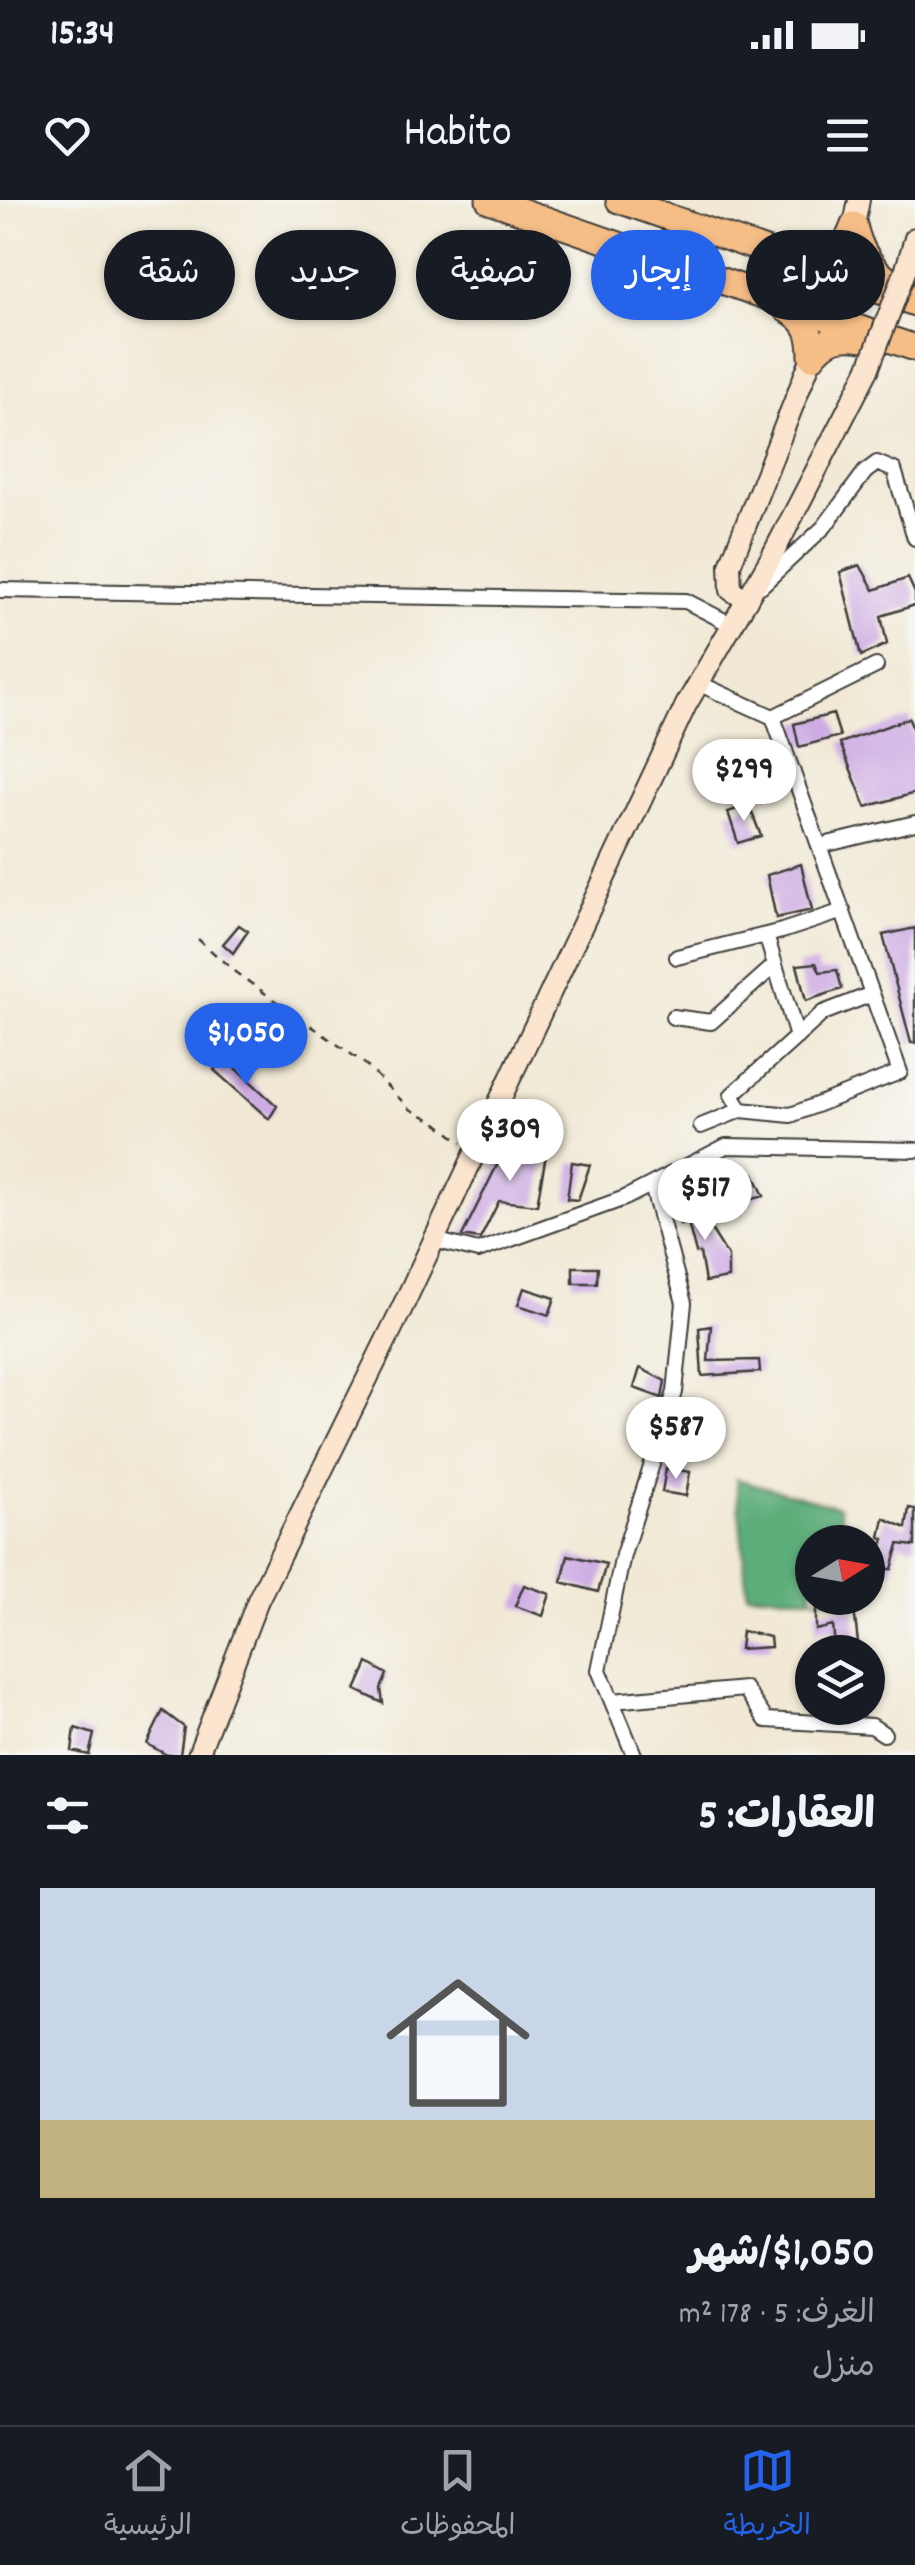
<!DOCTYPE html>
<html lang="ar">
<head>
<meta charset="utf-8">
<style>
	body { margin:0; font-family:Dekko,"Playpen Sans Arabic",sans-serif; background:#20242c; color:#f1f3f6; direction:rtl; height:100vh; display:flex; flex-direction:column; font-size:38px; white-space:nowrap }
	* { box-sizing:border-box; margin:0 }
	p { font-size:32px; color:#9ea1a6 }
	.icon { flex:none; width:55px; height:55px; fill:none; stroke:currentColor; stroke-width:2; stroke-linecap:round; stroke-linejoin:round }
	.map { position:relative; height:1555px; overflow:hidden; direction:ltr }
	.sheet { display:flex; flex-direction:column; background:#171b24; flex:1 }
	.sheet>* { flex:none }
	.banner { position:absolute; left:30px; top:30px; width:855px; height:90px; direction:rtl; display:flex; gap:20px }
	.needle { width:65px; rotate:79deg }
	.fabs { position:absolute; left:795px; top:1325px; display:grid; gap:20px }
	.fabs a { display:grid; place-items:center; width:90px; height:90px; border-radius:50%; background:#171b24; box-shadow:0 2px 8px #0004; font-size:50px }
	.price { position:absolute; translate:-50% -85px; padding:0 22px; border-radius:35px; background:#fff; color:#222; font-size:32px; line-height:65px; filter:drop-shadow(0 2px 5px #0008) }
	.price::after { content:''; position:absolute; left:50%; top:60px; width:30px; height:22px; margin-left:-15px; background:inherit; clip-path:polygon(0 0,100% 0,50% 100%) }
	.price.active { background:#2563eb; color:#fff }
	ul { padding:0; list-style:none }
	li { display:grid; align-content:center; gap:20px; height:530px; padding:0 40px }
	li+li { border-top:2px solid #363941 }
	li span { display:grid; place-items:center; height:310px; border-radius:0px; color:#555 }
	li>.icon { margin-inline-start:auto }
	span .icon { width:180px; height:180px; fill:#fffc; stroke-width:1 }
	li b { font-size:42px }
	h2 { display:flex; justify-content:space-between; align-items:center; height:120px; padding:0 40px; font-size:42px }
	.tag { padding:0 35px; border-radius:45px; background:#171b24; box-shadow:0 2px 8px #0004; font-size:35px; line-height:90px }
	.tag.active { background:#2563eb; color:#fff }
	.status { display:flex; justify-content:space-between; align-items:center; height:70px; padding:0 50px; background:#171b24; direction:ltr }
	.status svg { height:28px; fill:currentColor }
	header { display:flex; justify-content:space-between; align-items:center; height:130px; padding:0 40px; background:#171b24; font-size:45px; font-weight:600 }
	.tab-bar { display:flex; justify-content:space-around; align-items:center; height:140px; border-top:2px solid #363941; background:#171b24; font-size:28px; color:#9ea1a6 }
	.tab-bar a { display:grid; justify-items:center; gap:5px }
	.tab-bar .active { color:#2563eb }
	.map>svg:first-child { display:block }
	.forest { fill:#5dad79; stroke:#3c644a; stroke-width:2.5 }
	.building { fill:#ceabe4 }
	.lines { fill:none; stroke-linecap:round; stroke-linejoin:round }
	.minor-casing { stroke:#3c3b38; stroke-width:18 }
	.secondary-casing { stroke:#3c3b38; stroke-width:24 }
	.motorway-casing { stroke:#3c3b38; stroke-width:29 }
	.path { stroke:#3c3b38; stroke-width:2.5; stroke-dasharray:8 8; stroke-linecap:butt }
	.minor { stroke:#fff; stroke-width:14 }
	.secondary { stroke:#fbe5cf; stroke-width:20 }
	.motorway { stroke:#f6be87; stroke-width:25 }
	.secondary-bridge-casing { stroke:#3c3b38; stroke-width:24; stroke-linecap:butt }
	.secondary-bridge { stroke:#fbe5cf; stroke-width:20 }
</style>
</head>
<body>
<div class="status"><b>15:34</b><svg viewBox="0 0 49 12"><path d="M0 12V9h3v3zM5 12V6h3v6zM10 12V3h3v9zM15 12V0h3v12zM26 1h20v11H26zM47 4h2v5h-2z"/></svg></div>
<header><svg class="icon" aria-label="menu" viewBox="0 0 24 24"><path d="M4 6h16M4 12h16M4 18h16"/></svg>Habito<svg class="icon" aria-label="heart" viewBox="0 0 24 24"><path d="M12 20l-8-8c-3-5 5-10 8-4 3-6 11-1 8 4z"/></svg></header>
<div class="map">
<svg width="915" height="1555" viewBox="0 0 915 1555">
	<rect width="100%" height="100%" fill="#f6f6f2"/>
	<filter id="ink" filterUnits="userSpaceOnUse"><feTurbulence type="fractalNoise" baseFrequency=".01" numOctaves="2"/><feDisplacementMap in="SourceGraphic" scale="20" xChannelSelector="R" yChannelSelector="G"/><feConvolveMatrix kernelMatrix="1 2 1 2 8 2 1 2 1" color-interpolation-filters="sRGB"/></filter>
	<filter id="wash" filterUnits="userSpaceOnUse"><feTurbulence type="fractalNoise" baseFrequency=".0048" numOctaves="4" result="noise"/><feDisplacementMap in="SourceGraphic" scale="40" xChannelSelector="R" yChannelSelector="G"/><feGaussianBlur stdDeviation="2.25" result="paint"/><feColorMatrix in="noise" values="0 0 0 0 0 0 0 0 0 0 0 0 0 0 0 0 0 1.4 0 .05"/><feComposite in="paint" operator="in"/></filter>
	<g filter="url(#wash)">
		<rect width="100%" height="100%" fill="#f1e9d5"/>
		<!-- forest -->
		<path class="forest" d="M 736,1279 L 839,1307 L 847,1342 L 812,1342 L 812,1398 L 860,1398 L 860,1401 L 747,1393 Z"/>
		<g id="blocks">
			<!-- building -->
			<path class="building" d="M 860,365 L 874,390 L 908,378 L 915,393 L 915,405 L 881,416 L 887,444 L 861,456 L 840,372 Z
				M 833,514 L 840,536 L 799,547 L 794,524 Z
				M 909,518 L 915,537 L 915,593 L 866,607 L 840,543 Z
				M 749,605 L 761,636 L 738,643 L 728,612 Z
				M 801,664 L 812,710 L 776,718 L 767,675 Z
				M 239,725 L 248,731 L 233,753 L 223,744 Z
				M 915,728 L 915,843 L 911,843 L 883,735 Z
				M 816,763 L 820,772 L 837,770 L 842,789 L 806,801 L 797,765 Z
				M 225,858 L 277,906 L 269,919 L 214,870 Z
				M 510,939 L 547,949 L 537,1005 L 499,1001 L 480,1039 L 462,1036 Z
				M 572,962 L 590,965 L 578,1000 L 567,999 Z
				M 754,974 L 764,996 L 742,1001 L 729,979 Z
				M 698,1000 L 703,1031 L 711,1029 L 728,1056 L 728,1078 L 705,1082 L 700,1053 L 696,1053 L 688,1023 L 680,1024 L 677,1004 Z
				M 573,1067 L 598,1067 L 597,1083 L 573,1083 Z
				M 524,1088 L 555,1098 L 549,1115 L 518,1105 Z
				M 711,1126 L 708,1161 L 759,1160 L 760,1172 L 702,1176 L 699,1128 Z
				M 640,1168 L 665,1181 L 662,1198 L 634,1188 Z
				M 666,1268 L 690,1272 L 686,1296 L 662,1292 Z
				M 909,1308 L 915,1309 L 915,1346 L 899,1344 L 892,1369 L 874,1369 L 884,1339 L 880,1337 L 884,1318 L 906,1328 Z
				M 568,1355 L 606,1364 L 598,1392 L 562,1382 Z
				M 524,1385 L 550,1394 L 543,1416 L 515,1406 Z
				M 816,1409 L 854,1409 L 858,1443 L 835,1447 L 833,1426 L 816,1430 Z
				M 742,1431 L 770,1437 L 771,1447 L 740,1449 Z
				M 368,1463 L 387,1474 L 381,1489 L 383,1503 L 356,1490 Z
				M 163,1511 L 184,1527 L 180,1555 L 167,1555 L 147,1544 Z
				M 75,1528 L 94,1534 L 89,1555 L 72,1551 Z"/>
		</g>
	</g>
	<g filter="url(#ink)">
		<use href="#blocks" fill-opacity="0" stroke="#3c3b38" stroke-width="2.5"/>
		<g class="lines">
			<defs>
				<path id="minor" d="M 761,386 L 824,327 L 865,272 L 877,263 L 894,270 L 915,338
					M 0,390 L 686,401 L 732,425
					M 698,483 L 773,517 L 876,466
					M 819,646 L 915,623
					M 766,735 L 797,837
					M 677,757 L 782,731 L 843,711
					M 673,817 L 711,822 L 775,765
					M 741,910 L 732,895 L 823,813 L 872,794
					M 701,926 L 741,910 L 791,915 L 900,872 L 773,517
					M 434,1040 L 478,1051 L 625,998 L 726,946 L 915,950
					M 612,1501 L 745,1489 L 766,1520 L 872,1526 L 884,1534
					M 634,1555 L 599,1470 L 623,1355 L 675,1192 L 684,1103 L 652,986"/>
				<path id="secondary" d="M 854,25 L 859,0
					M 906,69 L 915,38
					M 747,400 L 731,390 L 730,365 L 812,157
					M 198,1555 L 258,1400 L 401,1110 L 686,505 L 772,356 L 868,170"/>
				<path id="motorway" d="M 489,0 L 915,148
					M 619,0 L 915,103
					M 795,55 C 826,59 843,57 854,25 C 860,54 875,75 902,89
					M 786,109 C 808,120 812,134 812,157 C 826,138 840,134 863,138"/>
			</defs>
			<!-- minor casing -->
			<use href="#minor" class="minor-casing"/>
			<!-- secondary casing -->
			<use href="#secondary" class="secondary-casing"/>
			<!-- motorway casing -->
			<use href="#motorway" class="motorway-casing"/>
			<!-- path -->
			<path class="path" d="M 198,739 L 235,772 L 294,814
				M 250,878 L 296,815 L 365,864 L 410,909 L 436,922 L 462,943"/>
			<!-- minor -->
			<use href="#minor" class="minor"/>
			<!-- secondary -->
			<use href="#secondary" class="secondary"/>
			<!-- motorway -->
			<use href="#motorway" class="motorway"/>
			<defs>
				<path id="secondary-bridge" d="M 868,170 L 906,69"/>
			</defs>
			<!-- secondary-bridge casing -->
			<use href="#secondary-bridge" class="secondary-bridge-casing"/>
			<!-- secondary-bridge -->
			<use href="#secondary-bridge" class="secondary-bridge"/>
		</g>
	</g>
</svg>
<div class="fabs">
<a><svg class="needle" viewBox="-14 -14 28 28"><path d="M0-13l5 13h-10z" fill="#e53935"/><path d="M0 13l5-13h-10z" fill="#9ea1a6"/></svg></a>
<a><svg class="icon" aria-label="layers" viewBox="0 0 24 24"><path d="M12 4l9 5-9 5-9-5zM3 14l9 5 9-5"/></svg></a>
</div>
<b class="price" style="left:744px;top:624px">$299</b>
<b class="price active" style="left:246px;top:888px">$1,050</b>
<b class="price" style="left:510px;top:984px">$309</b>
<b class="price" style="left:705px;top:1043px">$517</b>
<b class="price" style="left:676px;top:1282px">$587</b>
<div class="banner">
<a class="tag">شراء</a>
<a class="tag active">إيجار</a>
<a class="tag">تصفية</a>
<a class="tag">جديد</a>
<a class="tag">شقة</a>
</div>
</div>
<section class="sheet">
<h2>العقارات: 5<svg class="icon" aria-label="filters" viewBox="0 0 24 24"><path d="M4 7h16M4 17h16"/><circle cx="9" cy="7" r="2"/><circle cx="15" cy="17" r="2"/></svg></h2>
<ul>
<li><span style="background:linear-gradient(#c9d6e8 75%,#c2b280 0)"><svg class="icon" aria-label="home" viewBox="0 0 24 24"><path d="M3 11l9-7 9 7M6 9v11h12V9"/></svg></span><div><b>$1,050/شهر</b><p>الغرف: 5 · 178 m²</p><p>منزل</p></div></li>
</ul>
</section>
<nav class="tab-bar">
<a class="active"><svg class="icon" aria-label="map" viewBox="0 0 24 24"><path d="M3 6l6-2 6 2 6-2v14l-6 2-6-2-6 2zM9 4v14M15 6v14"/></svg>الخريطة</a>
<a><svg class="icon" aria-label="saved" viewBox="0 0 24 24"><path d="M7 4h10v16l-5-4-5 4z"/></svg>المحفوظات</a>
<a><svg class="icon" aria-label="home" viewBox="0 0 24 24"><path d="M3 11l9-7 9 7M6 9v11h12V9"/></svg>الرئيسية</a>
</nav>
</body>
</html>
